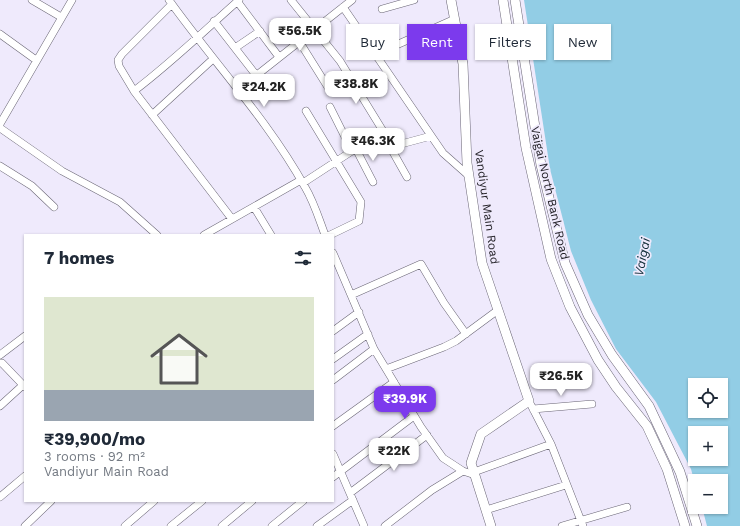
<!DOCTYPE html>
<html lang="en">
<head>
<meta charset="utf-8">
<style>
	body { margin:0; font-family:"Work Sans",sans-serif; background:#f2f2f3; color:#1f2937; height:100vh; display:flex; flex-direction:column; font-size:15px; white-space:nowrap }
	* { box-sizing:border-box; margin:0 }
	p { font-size:13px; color:#747a83 }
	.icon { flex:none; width:22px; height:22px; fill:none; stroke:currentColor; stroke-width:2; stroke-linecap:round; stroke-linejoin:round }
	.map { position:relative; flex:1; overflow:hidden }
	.drawer { position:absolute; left:24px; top:234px; width:310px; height:268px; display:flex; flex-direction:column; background:#fff; border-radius:0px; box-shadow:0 1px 3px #0004 }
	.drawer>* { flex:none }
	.top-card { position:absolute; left:346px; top:24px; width:334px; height:36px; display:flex; gap:8px }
	.buttons { position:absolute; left:688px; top:378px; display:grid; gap:8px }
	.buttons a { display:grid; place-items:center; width:40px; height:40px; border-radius:0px; background:#fff; box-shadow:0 1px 3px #0004; font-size:20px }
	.price { position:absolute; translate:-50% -34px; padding:0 9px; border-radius:8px; background:#fff; color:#222; font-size:13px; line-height:26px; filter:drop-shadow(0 1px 2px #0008) }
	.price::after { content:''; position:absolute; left:50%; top:24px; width:12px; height:9px; margin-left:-6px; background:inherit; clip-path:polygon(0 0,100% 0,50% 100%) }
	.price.active { background:#7c3aed; color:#fff }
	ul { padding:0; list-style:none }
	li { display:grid; align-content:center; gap:8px; height:212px; padding:0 20px }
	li+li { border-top:1px solid #e0e1e3 }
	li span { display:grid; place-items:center; height:124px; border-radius:0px; color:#555 }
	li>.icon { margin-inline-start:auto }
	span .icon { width:72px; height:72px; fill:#fffc; stroke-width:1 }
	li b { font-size:17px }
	h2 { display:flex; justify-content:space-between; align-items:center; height:48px; padding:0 20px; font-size:17px }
	.tag { padding:0 14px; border-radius:0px; background:#fff; box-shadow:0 1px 3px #0004; font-size:14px; line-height:36px }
	.tag.active { background:#7c3aed; color:#fff }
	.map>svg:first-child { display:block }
	.water { fill:#92cde5; fill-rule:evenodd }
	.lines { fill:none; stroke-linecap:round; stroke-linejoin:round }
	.minor-casing { stroke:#6a6675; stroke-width:8 }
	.tertiary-casing { stroke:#6a6675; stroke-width:10 }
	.minor { stroke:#fff; stroke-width:7 }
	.tertiary { stroke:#fff; stroke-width:9 }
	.labels { text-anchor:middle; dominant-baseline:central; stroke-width:3.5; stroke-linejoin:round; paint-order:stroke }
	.street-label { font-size:12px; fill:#1f1d23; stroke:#efeafc }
	.water-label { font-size:13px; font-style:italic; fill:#102d38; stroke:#efeafc }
</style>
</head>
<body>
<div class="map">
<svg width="740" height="526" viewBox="0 0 740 526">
	<rect width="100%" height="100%" fill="#efeafc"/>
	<!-- water -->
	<path class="water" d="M 524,0 L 740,0 L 740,526 L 707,526 L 702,507 L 721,507 L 721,481 L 695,481 L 695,484 L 691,469 L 656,402 L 616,349 L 591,300 L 571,251 L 550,169 ZM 695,385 L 721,385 L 721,411 L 695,411 ZM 695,433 L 721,433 L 721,459 L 695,459 Z"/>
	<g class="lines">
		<defs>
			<path id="minor" d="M 32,0 L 61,17
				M 169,0 C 214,63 268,120 305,187 C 314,202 319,219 325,235
				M 291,0 L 340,61 L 383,131 L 384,136 L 381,143 L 352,151 L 303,183
				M 237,1 L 279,57
				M 172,4 L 122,54 L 118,60 L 119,66 L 134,91 L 232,219
				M 343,7 L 443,153 L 469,176
				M 382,9 L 414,0
				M 214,21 L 256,75
				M 0,34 L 36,60
				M 299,41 L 329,89
				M 235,48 L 260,31
				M 376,54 L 455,19
				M 238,90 L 352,0
				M 134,91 C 171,63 204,31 239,0
				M 330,107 L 352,151
				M 306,111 L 361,202 L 359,221 L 330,235
				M 152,115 L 213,59
				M 0,124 L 72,0
				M 0,128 L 62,171 L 120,202 L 157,235
				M 384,136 L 407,177
				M 390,147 L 431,136
				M 357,151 L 373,182
				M 0,166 L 32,186 L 54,207
				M 254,207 L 271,235
				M 204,235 L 301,180
				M 333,253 L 374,349 L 421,427 L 443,458 L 463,471 L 475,475
				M 351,295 L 421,264 L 444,303 L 466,334
				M 333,331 L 359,312
				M 0,355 L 25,336
				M 333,359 L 368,334
				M 0,363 L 2,363 L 25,387
				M 386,369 L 444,347 L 456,341 L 498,310
				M 333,380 L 374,349
				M 531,405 L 551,444
				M 0,406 L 23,385
				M 533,409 L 592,404
				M 333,426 L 394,382
				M 333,454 L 364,526
				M 474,472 L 551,444 L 583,526
				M 333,477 L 414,416
				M 350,493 L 427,435
				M 0,497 L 25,476
				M 486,510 L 566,485
				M 25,526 L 51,501
				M 125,526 L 154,501
				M 171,526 L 202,501
				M 222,526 L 252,501
				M 272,526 L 303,501
				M 317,526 L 353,500
				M 385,526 L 432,490 L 463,471
				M 562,526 L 627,507"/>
			<path id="tertiary" d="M 451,0 L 463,64 L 467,163 L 482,263 L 529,401 L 481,434 L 471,463 L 491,526
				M 503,0 L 526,148 L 551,259 L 570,307 L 598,360 L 616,387 L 647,426 L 667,469 L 685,526
				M 515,0 L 541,165 L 565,263 L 588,315 L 612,355 L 649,406 L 680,472 L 697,526"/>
		</defs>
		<!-- minor casing -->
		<use href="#minor" class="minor-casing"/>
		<!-- tertiary casing -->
		<use href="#tertiary" class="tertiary-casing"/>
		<!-- minor -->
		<use href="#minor" class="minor"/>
		<!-- tertiary -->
		<use href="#tertiary" class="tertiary"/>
	</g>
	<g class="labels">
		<!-- street labels -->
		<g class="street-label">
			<text transform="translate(550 193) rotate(77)">Vaigai North Bank Road</text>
			<text transform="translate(487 207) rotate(82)">Vandiyur Main Road</text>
		</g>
		<!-- water labels -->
		<g class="water-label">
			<text transform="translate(642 257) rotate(-79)">Vaigai</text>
		</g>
	</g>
</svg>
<div class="buttons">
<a><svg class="icon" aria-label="locate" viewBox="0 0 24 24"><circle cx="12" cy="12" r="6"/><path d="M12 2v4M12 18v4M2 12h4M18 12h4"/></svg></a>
<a>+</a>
<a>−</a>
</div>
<b class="price" style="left:300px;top:52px">₹56.5K</b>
<b class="price" style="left:356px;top:105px">₹38.8K</b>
<b class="price" style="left:264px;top:108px">₹24.2K</b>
<b class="price" style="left:373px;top:162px">₹46.3K</b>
<b class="price" style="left:561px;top:397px">₹26.5K</b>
<b class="price active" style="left:405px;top:420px">₹39.9K</b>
<b class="price" style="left:394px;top:472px">₹22K</b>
<div class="top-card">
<a class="tag">Buy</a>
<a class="tag active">Rent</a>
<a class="tag">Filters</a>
<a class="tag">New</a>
</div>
<section class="drawer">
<h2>7 homes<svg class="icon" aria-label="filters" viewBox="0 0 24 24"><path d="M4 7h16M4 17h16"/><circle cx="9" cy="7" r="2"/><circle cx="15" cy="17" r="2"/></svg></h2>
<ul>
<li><span style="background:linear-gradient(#dfe7d0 75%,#9aa5b1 0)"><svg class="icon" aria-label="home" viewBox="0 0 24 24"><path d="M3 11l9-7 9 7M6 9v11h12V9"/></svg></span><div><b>₹39,900/mo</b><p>3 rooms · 92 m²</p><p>Vandiyur Main Road</p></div></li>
</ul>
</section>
</div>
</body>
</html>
